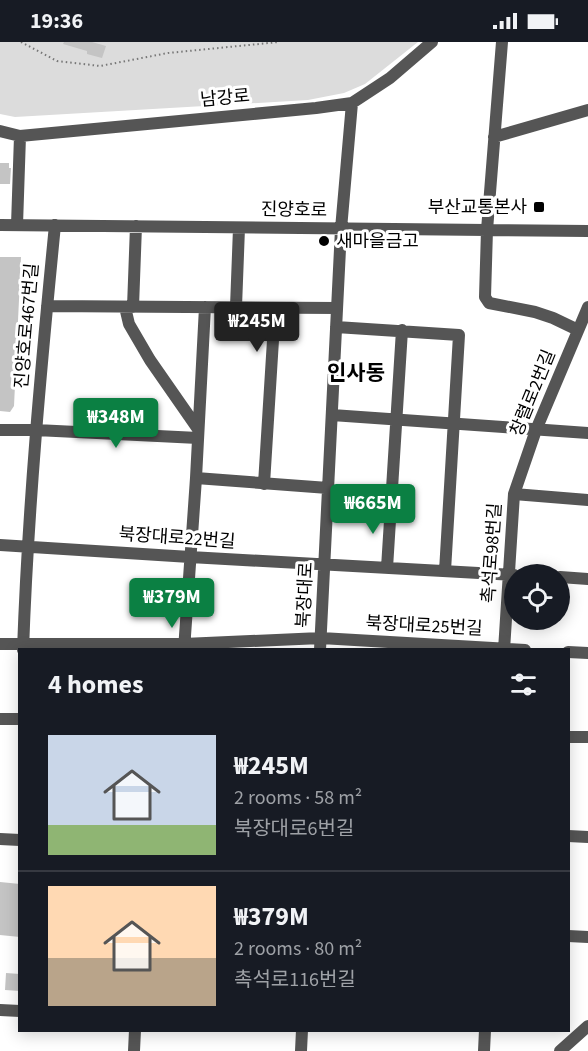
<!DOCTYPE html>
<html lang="en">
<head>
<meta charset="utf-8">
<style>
	body { margin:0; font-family:"Source Sans 3","Noto Sans KR",sans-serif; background:#242831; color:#f1f3f6; height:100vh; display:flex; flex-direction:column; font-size:22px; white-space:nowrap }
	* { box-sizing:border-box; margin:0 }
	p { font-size:20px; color:#9ea1a6 }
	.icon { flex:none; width:33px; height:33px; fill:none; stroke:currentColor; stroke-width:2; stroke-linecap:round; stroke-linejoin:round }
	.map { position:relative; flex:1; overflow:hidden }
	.sheet { position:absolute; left:18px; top:606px; width:552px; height:384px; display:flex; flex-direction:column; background:#171b24; border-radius:0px; box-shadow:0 3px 15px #0003 }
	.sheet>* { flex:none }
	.buttons { position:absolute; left:504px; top:522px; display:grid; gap:12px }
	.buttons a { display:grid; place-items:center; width:66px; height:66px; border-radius:50%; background:#171b24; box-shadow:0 3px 15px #0003; font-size:30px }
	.price { position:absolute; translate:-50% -51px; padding:0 14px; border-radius:6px; background:#0b8043; color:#fff; font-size:20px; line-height:39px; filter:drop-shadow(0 2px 3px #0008) }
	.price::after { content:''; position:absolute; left:50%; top:36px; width:18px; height:14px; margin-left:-9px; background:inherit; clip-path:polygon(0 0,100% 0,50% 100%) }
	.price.current { background:#222; color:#fff }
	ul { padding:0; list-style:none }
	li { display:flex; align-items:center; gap:18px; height:150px; padding:0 30px }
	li+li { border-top:2px solid #363941 }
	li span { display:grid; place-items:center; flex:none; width:168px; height:120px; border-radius:0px; color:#555 }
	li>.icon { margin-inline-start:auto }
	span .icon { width:72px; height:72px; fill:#fffc; stroke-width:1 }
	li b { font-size:26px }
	h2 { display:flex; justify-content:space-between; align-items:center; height:72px; padding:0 30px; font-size:26px }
	.status { display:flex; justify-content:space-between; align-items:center; height:42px; padding:0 30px; background:#171b24; direction:ltr }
	.status svg { height:16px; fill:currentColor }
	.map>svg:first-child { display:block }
	.green { fill:#dcdcdc }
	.building { fill:#c4c4c4 }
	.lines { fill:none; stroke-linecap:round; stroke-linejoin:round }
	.path { stroke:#777; stroke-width:2; stroke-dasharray:1.5 3; stroke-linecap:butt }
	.minor { stroke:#555; stroke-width:12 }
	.poi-dot { fill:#000; stroke:#fff; stroke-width:2 }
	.labels { text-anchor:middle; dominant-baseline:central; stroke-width:6; stroke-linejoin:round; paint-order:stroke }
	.street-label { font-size:18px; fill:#000; stroke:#fff }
	.poi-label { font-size:18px; fill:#000; stroke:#fff; text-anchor:end }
	.quarter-label { font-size:21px; font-weight:bold; fill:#000; stroke:#fff }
</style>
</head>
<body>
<div class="status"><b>19:36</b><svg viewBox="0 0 49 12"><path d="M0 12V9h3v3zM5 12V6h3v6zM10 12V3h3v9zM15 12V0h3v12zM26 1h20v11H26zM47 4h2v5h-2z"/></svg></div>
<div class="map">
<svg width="588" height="1009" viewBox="0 0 588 1009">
	<rect width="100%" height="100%" fill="#fff"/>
	<!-- green -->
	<path class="green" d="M 0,0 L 418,0 L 365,42 L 344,51 L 308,58 L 15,75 L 0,72 Z"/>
	<!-- building -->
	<path class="building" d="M 64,0 L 92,0 L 106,4 L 102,16 L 87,12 L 87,9 L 63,2 Z
		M 0,121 L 9,121 L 9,126 L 11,126 L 10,142 L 0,142 Z
		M 0,215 L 21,215 L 14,364 L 10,370 L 0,369 Z
		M 0,840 L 20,842 L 20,895 L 0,893 Z
		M 6,931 L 20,932 L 20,949 L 5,948 Z"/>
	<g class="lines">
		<!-- path -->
		<path class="path" d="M 21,0 L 57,19 L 100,24 L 168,11 L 279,0"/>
		<!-- minor -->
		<path class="minor" d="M 502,0 L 487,188 L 485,255 L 489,261 L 535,270 L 553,276 L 578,288
			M 0,89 L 20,94 L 316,66 L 352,61 L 390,36 L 432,0
			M 494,95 L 588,68
			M 0,183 L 588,189
			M 17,183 L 20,94
			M 47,264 L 337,266
			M 125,265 L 129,282 L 150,318 L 198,387
			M 133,265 L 136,184
			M 236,265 L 239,186
			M 336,285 L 459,293 L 445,529
			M 332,373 L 588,391
			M 0,388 L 36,388 L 198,396
			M 196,436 L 328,446
			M 264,442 L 275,266
			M 514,452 L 588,458
			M 0,503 L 190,515 L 514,533
			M 387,526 L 402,288
			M 560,535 L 588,537
			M 0,602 L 184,602 L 321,596 L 525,608
			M 23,608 C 28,466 41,325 55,183
			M 184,608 L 196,436 L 205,265
			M 320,608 L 341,187 L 352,61
			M 504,608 L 514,452 L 536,388 L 588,265
			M 568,610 L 588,611
			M 0,677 L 20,677
			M 568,695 L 588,695
			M 568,794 L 588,795
			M 0,797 L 20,798
			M 568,894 L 588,895
			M 0,968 L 20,969
			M 134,1009 L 135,988
			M 301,1009 L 302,988
			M 484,1009 L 485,988
			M 560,1009 L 588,984"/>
	</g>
	<!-- markers -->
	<g class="poi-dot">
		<rect x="533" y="159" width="12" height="12" rx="3"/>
		<circle cx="324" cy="199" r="6"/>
	</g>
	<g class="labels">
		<!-- street labels -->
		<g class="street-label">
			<text transform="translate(225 56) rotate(-5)">남강로</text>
			<text transform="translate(294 168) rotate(1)">진양호로</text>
			<text transform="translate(27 284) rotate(-85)">진양호로467번길</text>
			<text transform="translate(533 351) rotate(-68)">창렬로2번길</text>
			<text transform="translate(177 496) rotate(4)">북장대로22번길</text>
			<text transform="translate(492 511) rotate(-86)">촉석로98번길</text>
			<text transform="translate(305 553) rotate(-87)">북장대로</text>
			<text transform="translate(424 584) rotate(3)">북장대로25번길</text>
		</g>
		<!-- poi labels -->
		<g class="poi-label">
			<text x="527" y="165">부산교통본사</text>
			<text x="336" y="199" text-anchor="start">새마을금고</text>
		</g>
		<!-- quarter labels -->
		<g class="quarter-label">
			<text x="356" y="331">인사동</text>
		</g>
	</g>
</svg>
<div class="buttons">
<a><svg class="icon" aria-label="locate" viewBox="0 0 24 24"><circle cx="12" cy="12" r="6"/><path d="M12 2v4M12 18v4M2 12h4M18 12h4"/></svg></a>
</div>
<b class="price current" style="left:257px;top:311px">₩245M</b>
<b class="price" style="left:116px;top:407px">₩348M</b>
<b class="price" style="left:373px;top:493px">₩665M</b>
<b class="price" style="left:172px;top:587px">₩379M</b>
<section class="sheet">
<h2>4 homes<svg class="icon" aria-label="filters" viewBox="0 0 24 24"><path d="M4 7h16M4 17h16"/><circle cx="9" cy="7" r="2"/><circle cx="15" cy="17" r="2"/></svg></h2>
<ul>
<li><span style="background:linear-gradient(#c9d6e8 75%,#8fb573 0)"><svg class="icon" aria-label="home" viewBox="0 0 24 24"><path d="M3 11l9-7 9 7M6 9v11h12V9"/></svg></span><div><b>₩245M</b><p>2 rooms · 58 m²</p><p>북장대로6번길</p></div></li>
<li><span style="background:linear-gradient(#ffd9b3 60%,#b9a48a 0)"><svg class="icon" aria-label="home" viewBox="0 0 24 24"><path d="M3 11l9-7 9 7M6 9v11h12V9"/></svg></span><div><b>₩379M</b><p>2 rooms · 80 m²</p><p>촉석로116번길</p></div></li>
</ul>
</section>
</div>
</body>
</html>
